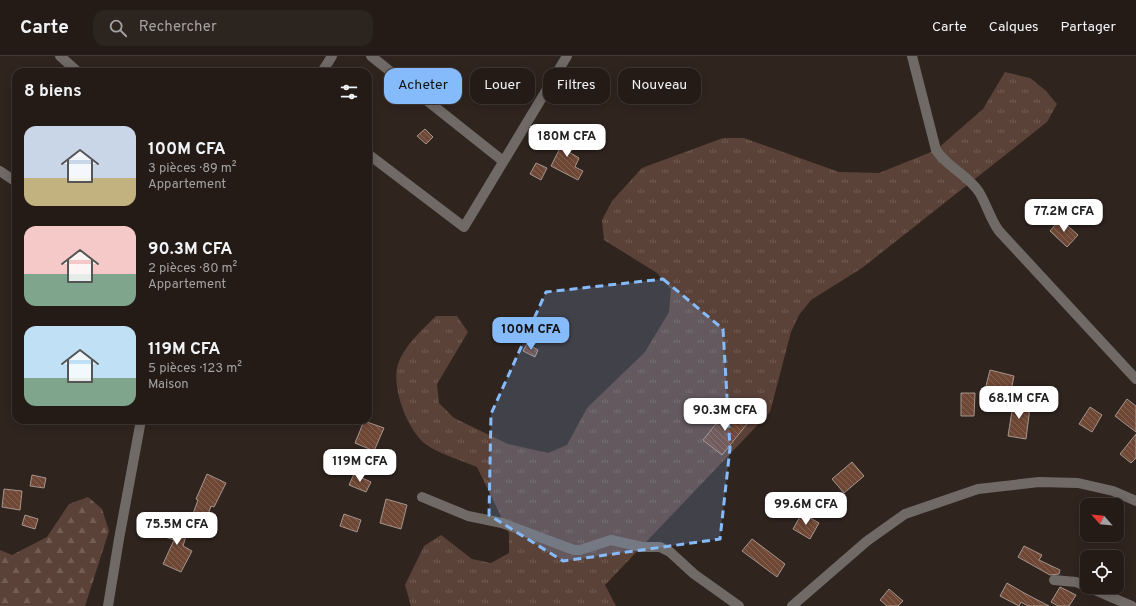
<!DOCTYPE html>
<html lang="fr">
<head>
<meta charset="utf-8">
<style>
	body { margin:0; font-family:Overpass,sans-serif; background:#2c241f; color:#f1f3f6; height:100vh; display:flex; flex-direction:column; font-size:15px; white-space:nowrap }
	* { box-sizing:border-box; margin:0 }
	p { font-size:13px; color:#a3a1a1 }
	.icon { flex:none; width:22px; height:22px; fill:none; stroke:currentColor; stroke-width:2; stroke-linecap:round; stroke-linejoin:round }
	.map { position:relative; flex:1; overflow:hidden }
	.side { position:absolute; left:12px; top:12px; width:360px; height:356px; display:flex; flex-direction:column; background:#241b16; border-radius:12px; box-shadow:0 2px 10px #0003,0 0 0 1px #413935 }
	.side>* { flex:none }
	.top-card { position:absolute; left:384px; top:12px; width:380px; height:36px; display:flex; gap:8px }
	.needle { width:26px; rotate:297deg }
	.tools { position:absolute; left:1080px; top:442px; display:grid; gap:8px }
	.tools a { display:grid; place-items:center; width:44px; height:44px; border-radius:8px; background:#241b16; box-shadow:0 2px 10px #0003,0 0 0 1px #413935; font-size:20px }
	.price { position:absolute; translate:-50% -34px; padding:0 9px; border-radius:8px; background:#fff; color:#222; font-size:13px; line-height:26px; filter:drop-shadow(0 1px 2px #0008) }
	.price::after { content:''; position:absolute; left:50%; top:24px; width:12px; height:9px; margin-left:-6px; background:inherit; clip-path:polygon(0 0,100% 0,50% 100%) }
	.price.active { background:#86bbfb; color:#111 }
	ul { padding:0; list-style:none }
	li { display:flex; align-items:center; gap:12px; height:100px; padding:0 12px }
	li span { display:grid; place-items:center; flex:none; width:112px; height:80px; border-radius:12px; color:#555 }
	li>.icon { margin-inline-start:auto }
	span .icon { width:48px; height:48px; fill:#fffc; stroke-width:1 }
	li b { font-size:17px }
	h2 { display:flex; justify-content:space-between; align-items:center; height:48px; padding:0 12px; font-size:17px }
	.chip { padding:0 14px; border-radius:12px; background:#241b16; box-shadow:0 2px 10px #0003,0 0 0 1px #413935; font-size:14px; line-height:36px }
	.chip.active { background:#86bbfb; color:#111 }
	header { display:flex; align-items:center; gap:24px; box-sizing:border-box; height:56px; padding:0 20px; background:#241b16; border-bottom:1px solid #413935 }
	header strong { font-size:19px }
	nav { display:flex; gap:22px; margin-inline-start:auto; font-size:14px }
	.search { width:280px; height:36px; background:#2c241f; display:flex; align-items:center; gap:10px; box-sizing:border-box; padding:0 14px; border-radius:12px; color:#a3a1a1; font-size:15px }
	.map>svg:first-child { display:block }
	.grass { fill:url(#grass-tufts) }
	.forest { fill:url(#forest-firs) }
	.building { fill:url(#building-back-hatch); stroke:#a5958e }
	.lines { fill:none; stroke-linecap:round; stroke-linejoin:round }
	.minor { stroke:#706a67; stroke-width:10 }
	.marked { fill:#86bbfb; fill-opacity:0.2; stroke:#86bbfb; stroke-width:3; stroke-dasharray:8 5; stroke-linejoin:round }
</style>
</head>
<body>
<header>
<strong>Carte</strong>
<div class="search"><svg class="icon" aria-label="search" viewBox="0 0 24 24"><circle cx="10" cy="10" r="6"/><path d="M15 15l6 6"/></svg>Rechercher</div>
<nav><a>Carte</a><a>Calques</a><a>Partager</a></nav>
</header>
<div class="map">
<svg width="1136" height="550" viewBox="0 0 1136 550">
	<defs>
		<pattern id="grass-tufts" width="24" height="20" patternUnits="userSpaceOnUse"><rect width="24" height="20" fill="#5b4238"/><path d="M3 7l-1-3M5 7V3M7 7l1-3M15 17l-1-3M17 17v-4M19 17l1-3" fill="none" stroke="#735d54"/></pattern>
		<pattern id="forest-firs" width="22" height="20" patternUnits="userSpaceOnUse"><rect width="22" height="20" fill="#5b4238"/><path d="M5 1l3.5 6h-7zM16 11l3.5 6h-7z" fill="#735d54"/></pattern>
		<pattern id="building-back-hatch" width="6" height="6" patternUnits="userSpaceOnUse"><rect width="6" height="6" fill="#6f4735"/><path d="M-1 5l2 2M0 0l6 6M5-1l2 2" fill="none" stroke="#846152"/></pattern>
	</defs>
	<rect width="100%" height="100%" fill="#30241e"/>
	<!-- grass -->
	<path class="grass" d="M 1005,16 L 1030,22 L 1045,34 L 1057,48 L 1047,66 L 862,212 L 811,244 L 799,259 L 791,276 L 770,356 L 605,529 L 616,550 L 411,550 L 405,529 L 424,490 L 441,479 L 472,503 L 491,507 L 509,497 L 509,477 L 477,411 C 460,404 439,398 424,387 C 407,372 391,331 398,308 C 404,290 422,274 436,260 L 457,260 L 468,276 L 437,328 L 439,347 L 454,362 L 508,388 L 548,397 L 567,389 L 587,352 L 645,296 L 669,256 L 671,233 L 657,217 L 604,184 L 602,164 L 612,145 L 642,112 L 723,82 L 744,82 L 839,116 L 879,117 L 936,94 L 983,53 Z"/>
	<!-- forest -->
	<path class="forest" d="M 88,441 L 102,453 L 109,475 L 85,550 L 0,550 L 0,494 L 12,499 L 47,481 L 69,448 Z"/>
	<!-- building -->
	<path class="building" d="M 425,73 L 433,81 L 426,88 L 417,80 Z
		M 565,77 L 577,84 L 569,96 L 579,102 L 575,111 L 583,115 L 578,124 L 551,110 L 563,86 L 560,85 Z
		M 536,107 L 547,112 L 541,124 L 530,118 Z
		M 1060,163 L 1078,179 L 1067,191 L 1050,175 Z
		M 527,288 L 538,294 L 535,301 L 523,295 Z
		M 990,314 L 1014,320 L 1010,340 L 985,334 Z
		M 961,337 L 975,337 L 974,360 L 961,360 Z
		M 1127,343 L 1136,350 L 1136,376 L 1115,360 Z
		M 1010,344 L 1024,346 L 1024,350 L 1030,351 L 1026,383 L 1008,380 L 1012,355 L 1009,354 Z
		M 1090,351 L 1102,359 L 1092,376 L 1079,368 Z
		M 728,353 L 747,368 L 722,399 L 703,384 Z
		M 364,365 L 384,372 L 374,395 L 355,387 Z
		M 1136,378 L 1136,402 L 1131,407 L 1120,398 Z
		M 852,406 L 864,420 L 844,437 L 832,423 Z
		M 207,418 L 226,427 L 214,451 L 211,450 L 204,471 L 190,466 L 198,444 L 196,443 Z
		M 354,418 L 371,426 L 366,436 L 349,429 Z
		M 32,419 L 46,422 L 44,432 L 30,430 Z
		M 4,433 L 22,435 L 20,454 L 2,451 Z
		M 386,443 L 407,449 L 401,473 L 380,467 Z
		M 802,457 L 819,467 L 810,483 L 793,473 Z
		M 344,458 L 361,464 L 357,476 L 340,470 Z
		M 25,459 L 38,463 L 35,473 L 22,469 Z
		M 170,464 L 189,470 L 183,490 L 192,495 L 181,516 L 163,508 L 174,484 L 165,481 Z
		M 752,483 L 785,508 L 777,521 L 742,495 Z
		M 1024,490 L 1042,499 L 1039,504 L 1060,514 L 1059,518 L 1050,519 L 1018,501 Z
		M 1007,527 L 1026,538 L 1049,550 L 1028,550 L 1021,546 L 1019,550 L 1000,540 Z
		M 1060,531 L 1076,539 L 1069,550 L 1058,550 L 1051,546 Z
		M 889,533 L 903,545 L 898,550 L 887,550 L 880,544 Z"/>
	<g class="lines">
		<!-- minor -->
		<path class="minor" d="M 60,0 L 78,16
			M 371,0 L 503,105
			M 912,0 L 936,94 C 947,111 968,119 979,136 C 987,149 990,163 999,175 L 1136,323
			M 322,16 L 332,0
			M 368,98 L 464,171 L 567,0
			M 0,115 L 16,126
			M 422,441 L 468,460 L 502,467 L 574,494 L 580,494 L 611,484 L 642,491 L 660,491 L 670,496 L 694,518 L 739,550
			M 1054,524 L 1076,526 L 1132,550
			M 108,550 L 119,483 L 141,364
			M 792,550 L 867,485 L 905,458 L 978,433 L 1039,426 L 1078,427 L 1113,435 L 1136,445"/>
	</g>
	<!-- marked area -->
	<path class="marked" d="M 663,223 L 723,273 L 730,392 L 720,483 L 563,505 L 489,459 L 491,358 L 546,236 Z"/>
</svg>
<div class="tools">
<a><svg class="needle" viewBox="-14 -14 28 28"><path d="M0-13l5 13h-10z" fill="#e53935"/><path d="M0 13l5-13h-10z" fill="#a3a1a1"/></svg></a>
<a><svg class="icon" aria-label="locate" viewBox="0 0 24 24"><circle cx="12" cy="12" r="6"/><path d="M12 2v4M12 18v4M2 12h4M18 12h4"/></svg></a>
</div>
<b class="price" style="left:567px;top:102px">180M CFA</b>
<b class="price" style="left:1064px;top:177px">77.2M CFA</b>
<b class="price active" style="left:531px;top:295px">100M CFA</b>
<b class="price" style="left:1019px;top:364px">68.1M CFA</b>
<b class="price" style="left:725px;top:376px">90.3M CFA</b>
<b class="price" style="left:360px;top:427px">119M CFA</b>
<b class="price" style="left:806px;top:470px">99.6M CFA</b>
<b class="price" style="left:177px;top:490px">75.5M CFA</b>
<div class="top-card">
<a class="chip active">Acheter</a>
<a class="chip">Louer</a>
<a class="chip">Filtres</a>
<a class="chip">Nouveau</a>
</div>
<section class="side">
<h2>8 biens<svg class="icon" aria-label="filters" viewBox="0 0 24 24"><path d="M4 7h16M4 17h16"/><circle cx="9" cy="7" r="2"/><circle cx="15" cy="17" r="2"/></svg></h2>
<ul>
<li><span style="background:linear-gradient(#c9d6e8 65%,#c2b280 0)"><svg class="icon" aria-label="home" viewBox="0 0 24 24"><path d="M3 11l9-7 9 7M6 9v11h12V9"/></svg></span><div><b>100M CFA</b><p>3 pièces · 89 m²</p><p>Appartement</p></div></li>
<li><span style="background:linear-gradient(#f6c9c9 60%,#7fa58c 0)"><svg class="icon" aria-label="home" viewBox="0 0 24 24"><path d="M3 11l9-7 9 7M6 9v11h12V9"/></svg></span><div><b>90.3M CFA</b><p>2 pièces · 80 m²</p><p>Appartement</p></div></li>
<li><span style="background:linear-gradient(#bfe0f5 65%,#7fa58c 0)"><svg class="icon" aria-label="home" viewBox="0 0 24 24"><path d="M3 11l9-7 9 7M6 9v11h12V9"/></svg></span><div><b>119M CFA</b><p>5 pièces · 123 m²</p><p>Maison</p></div></li>
</ul>
</section>
</div>
</body>
</html>
